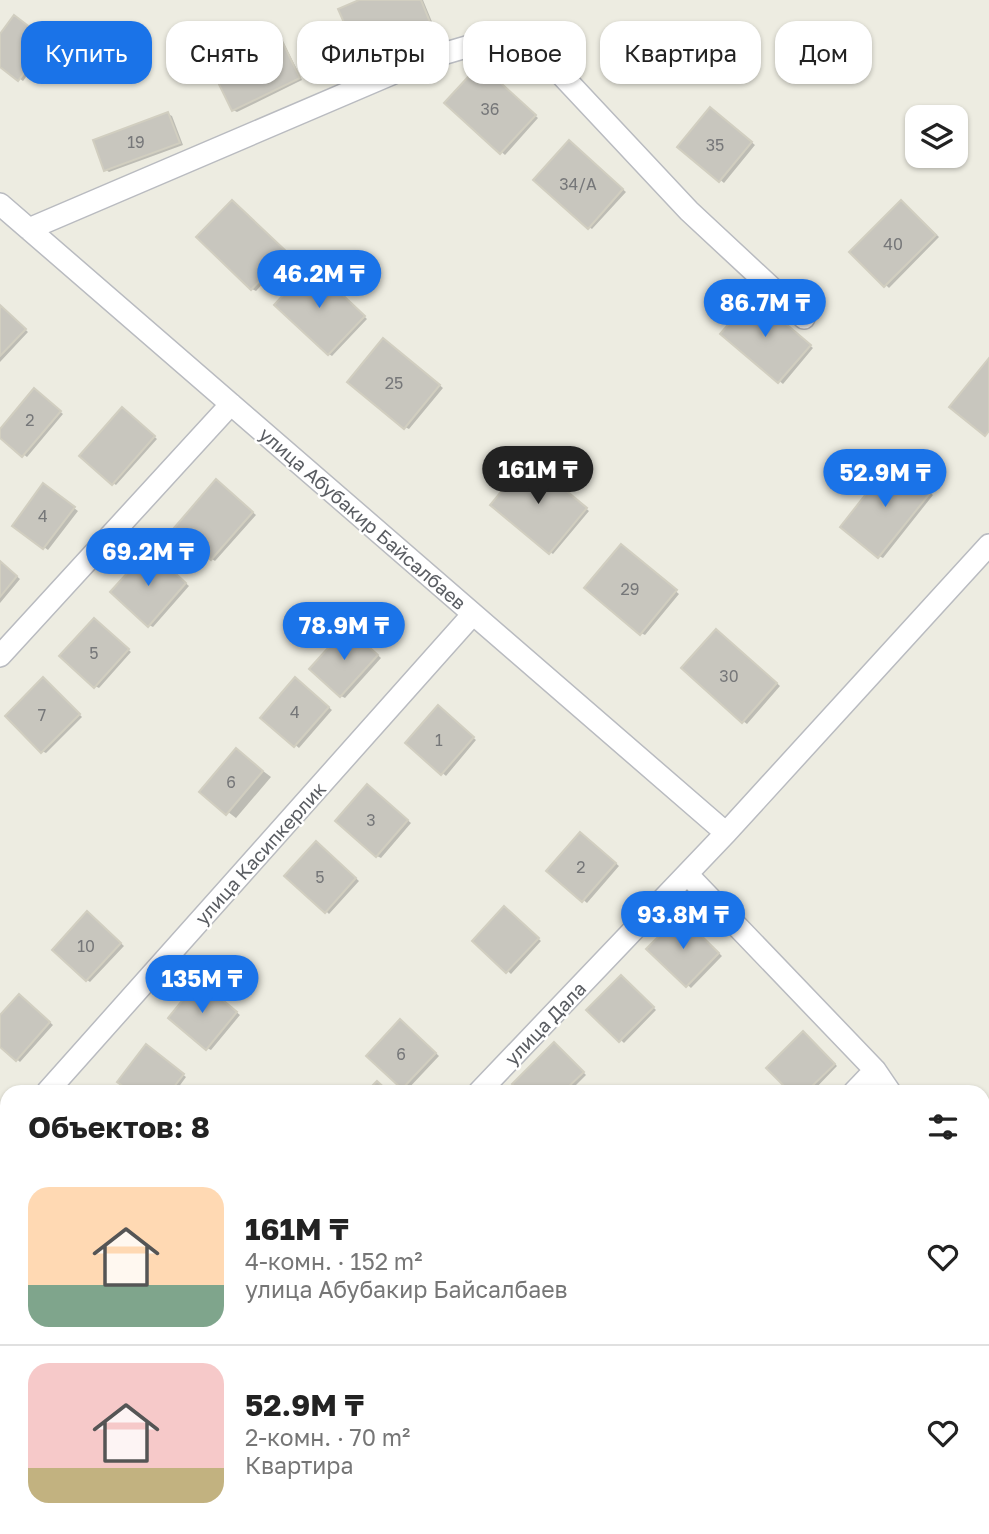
<!DOCTYPE html>
<html lang="ru">
<head>
<meta charset="utf-8">
<style>
	body { margin:0; font-family:"Golos Text",sans-serif; background:#f2f2f2; color:#222; height:100vh; display:flex; flex-direction:column; font-size:26px; white-space:nowrap }
	* { box-sizing:border-box; margin:0 }
	p { font-size:23px; color:#767676 }
	.icon { flex:none; width:38px; height:38px; fill:none; stroke:currentColor; stroke-width:2; stroke-linecap:round; stroke-linejoin:round }
	.map { position:relative; flex:1; overflow:hidden }
	.details { position:absolute; left:0px; top:1085px; width:990px; height:450px; display:flex; flex-direction:column; background:#fff; border-radius:21px 21px 0 0; box-shadow:0 2px 5px #0004 }
	.details>* { flex:none }
	.guide { position:absolute; left:21px; top:21px; width:948px; height:63px; display:flex; gap:14px }
	.tools { position:absolute; left:905px; top:105px; display:grid; gap:14px }
	.tools a { display:grid; place-items:center; width:63px; height:63px; border-radius:14px; background:#fff; box-shadow:0 2px 5px #0004; font-size:35px }
	.price { position:absolute; translate:-50% -60px; padding:0 16px; border-radius:24px; background:#1a73e8; color:#fff; font-size:23px; line-height:46px; filter:drop-shadow(0 2px 4px #0008) }
	.price::after { content:''; position:absolute; left:50%; top:42px; width:21px; height:16px; margin-left:-10px; background:inherit; clip-path:polygon(0 0,100% 0,50% 100%) }
	.price.on { background:#222; color:#fff }
	ul { padding:0; list-style:none }
	li { display:flex; align-items:center; gap:21px; height:175px; padding:0 28px }
	li+li { border-top:2px solid #e0e0e0 }
	li span { display:grid; place-items:center; flex:none; width:196px; height:140px; border-radius:21px; color:#555 }
	li>.icon { margin-inline-start:auto }
	span .icon { width:84px; height:84px; fill:#fffc; stroke-width:1 }
	li b { font-size:30px }
	h2 { display:flex; justify-content:space-between; align-items:center; height:84px; padding:0 28px; font-size:30px }
	.pill { padding:0 24px; border-radius:21px; background:#fff; box-shadow:0 2px 5px #0004; font-size:24px; line-height:63px }
	.pill.on { background:#1a73e8; color:#fff }
	.map>svg:first-child { display:block }
	.shadow { fill:#0003 }
	.building { fill:#c8c6be; stroke:#d1cec0; stroke-width:2 }
	.lines { fill:none; stroke-linecap:round; stroke-linejoin:round }
	.street-casing { stroke:#b9bbc0; stroke-width:24 }
	.street { stroke:#fff; stroke-width:21 }
	.labels { text-anchor:middle; dominant-baseline:central; stroke-width:5; stroke-linejoin:round; paint-order:stroke }
	.number-label { font-size:16px; fill:#767779 }
	.street-label { font-size:19px; fill:#5a5d62; stroke:#fff }
</style>
</head>
<body>
<div class="map">
<svg width="989" height="1534" viewBox="0 0 989 1534">
	<rect width="100%" height="100%" fill="#edece1"/>
	<!-- shadow -->
	<path class="shadow" d="M 363,0 L 423,0 L 435,29 L 364,58 L 360,56 Z
		M 18,20 L 50,45 L 23,81 L 0,65 L 0,37 Z
		M 279,37 L 282,39 L 302,80 L 237,112 L 233,110 Z
		M 484,69 L 538,118 L 505,155 L 446,103 Z
		M 714,112 L 755,145 L 724,183 L 680,147 Z
		M 168,114 L 172,116 L 183,145 L 109,172 L 106,170 Z
		M 573,145 L 626,192 L 592,229 L 589,227 Z
		M 236,204 L 289,255 L 256,291 L 252,289 Z
		M 905,204 L 939,237 L 889,288 L 852,252 Z
		M 315,270 L 367,319 L 332,356 L 329,354 Z
		M 757,300 L 813,348 L 783,384 L 723,334 Z
		M 0,306 L 28,332 L 0,362 Z
		M 387,342 L 443,388 L 409,429 L 405,427 Z
		M 38,392 L 63,414 L 27,457 L 0,436 L 0,431 Z
		M 126,411 L 157,439 L 116,485 L 113,483 Z
		M 532,463 L 589,511 L 553,554 L 550,552 Z
		M 896,466 L 933,495 L 883,558 L 879,556 Z
		M 220,484 L 256,515 L 215,561 L 212,559 Z
		M 47,488 L 78,511 L 48,550 L 14,525 Z
		M 625,548 L 679,594 L 645,635 L 641,633 Z
		M 152,554 L 189,586 L 153,627 L 149,625 Z
		M 0,562 L 20,579 L 0,603 Z
		M 98,622 L 131,652 L 99,688 L 95,686 Z
		M 351,631 L 381,658 L 345,698 L 341,696 Z
		M 720,633 L 780,686 L 747,724 L 743,721 Z
		M 47,682 L 82,717 L 46,753 L 42,751 Z
		M 299,682 L 332,710 L 299,748 L 263,718 Z
		M 442,710 L 476,740 L 446,776 L 407,743 Z
		M 236,750 L 271,777 L 236,818 L 202,792 Z
		M 371,788 L 411,823 L 381,858 L 377,856 Z
		M 584,836 L 619,866 L 587,903 L 549,871 Z
		M 320,846 L 359,881 L 329,914 L 326,911 Z
		M 508,910 L 541,941 L 511,974 L 474,941 Z
		M 91,916 L 124,946 L 90,982 L 87,980 Z
		M 683,919 L 722,956 L 691,988 L 649,949 Z
		M 625,979 L 656,1010 L 624,1043 L 589,1010 Z
		M 203,985 L 240,1015 L 211,1050 L 207,1048 Z
		M 23,998 L 53,1025 L 20,1062 L 0,1045 L 0,1018 Z
		M 404,1024 L 439,1056 L 407,1090 L 403,1088 Z
		M 807,1036 L 837,1066 L 812,1092 L 792,1092 Z
		M 558,1047 L 586,1075 L 569,1092 L 522,1092 Z
		M 150,1049 L 186,1077 L 175,1092 L 134,1092 Z"/>
	<!-- building -->
	<path class="building" d="M 359,0 L 421,0 L 432,27 L 359,57 L 338,9 Z
		M 14,15 L 48,41 L 18,81 L 0,67 L 0,34 Z
		M 279,35 L 300,78 L 232,111 L 211,68 Z
		M 480,64 L 536,115 L 500,154 L 444,103 Z
		M 710,107 L 752,142 L 719,182 L 677,147 Z
		M 168,112 L 180,143 L 104,171 L 93,140 Z
		M 569,140 L 623,189 L 588,229 L 533,180 Z
		M 232,200 L 287,252 L 251,290 L 196,237 Z
		M 901,200 L 936,235 L 884,287 L 849,252 Z
		M 311,265 L 365,316 L 328,355 L 274,305 Z
		M 753,296 L 811,345 L 778,383 L 720,334 Z
		M 0,305 L 26,329 L 0,356 Z
		M 383,338 L 440,385 L 404,429 L 347,382 Z
		M 989,358 L 989,431 L 985,436 L 949,407 Z
		M 34,388 L 61,411 L 22,457 L 0,438 L 0,429 Z
		M 122,407 L 155,436 L 112,485 L 79,456 Z
		M 528,459 L 587,508 L 549,554 L 490,505 Z
		M 892,461 L 931,492 L 878,558 L 840,527 Z
		M 216,479 L 253,512 L 211,560 L 174,528 Z
		M 43,483 L 75,507 L 43,549 L 12,526 Z
		M 621,544 L 677,590 L 640,635 L 584,588 Z
		M 149,549 L 186,583 L 148,627 L 110,592 Z
		M 0,561 L 17,576 L 0,597 Z
		M 94,618 L 129,649 L 94,688 L 59,656 Z
		M 347,627 L 378,655 L 340,697 L 309,669 Z
		M 716,629 L 777,683 L 742,723 L 681,668 Z
		M 43,677 L 80,714 L 41,753 L 5,716 Z
		M 295,677 L 329,707 L 294,747 L 260,718 Z
		M 438,705 L 474,737 L 441,775 L 405,743 Z
		M 236,748 L 263,771 L 226,815 L 199,792 Z
		M 367,784 L 408,820 L 376,857 L 335,821 Z
		M 580,832 L 616,863 L 582,902 L 546,871 Z
		M 316,841 L 356,878 L 325,913 L 284,876 Z
		M 504,906 L 539,938 L 506,973 L 472,941 Z
		M 87,911 L 121,943 L 86,981 L 52,950 Z
		M 680,915 L 719,953 L 686,987 L 646,949 Z
		M 621,975 L 654,1007 L 619,1042 L 586,1010 Z
		M 199,980 L 237,1012 L 206,1050 L 168,1018 Z
		M 19,994 L 50,1022 L 16,1061 L 0,1047 L 0,1015 Z
		M 400,1019 L 436,1053 L 402,1089 L 366,1056 Z
		M 803,1031 L 835,1064 L 806,1092 L 790,1092 L 766,1068 Z
		M 554,1042 L 584,1072 L 563,1092 L 520,1092 L 512,1084 Z
		M 146,1044 L 184,1074 L 170,1092 L 131,1092 L 117,1082 Z
		M 377,1081 L 389,1092 L 366,1092 Z"/>
	<g class="lines">
		<defs>
			<path id="street" d="M 0,204 L 726,833
				M 29,229 L 429,58 L 490,40 L 540,52 L 689,211 L 804,318
				M 0,656 L 231,404
				M 687,874 L 875,1070 L 890,1092
				M 47,1092 L 473,614
				M 479,1092 L 726,833 L 989,545
				M 854,1092 L 875,1070
				M 0,1144 L 7,1136
				M 984,1228 L 989,1236
				M 984,1476 L 989,1471
				M 0,1513 L 7,1519
				M 16,1528 L 23,1534
				M 58,1534 L 64,1528
				M 916,1534 L 923,1528"/>
		</defs>
		<!-- street casing -->
		<use href="#street" class="street-casing"/>
		<!-- street -->
		<use href="#street" class="street"/>
	</g>
	<g class="labels">
		<!-- number labels -->
		<g class="number-label">
			<text x="490" y="109">36</text>
			<text x="136" y="142">19</text>
			<text x="715" y="145">35</text>
			<text x="578" y="184">34/А</text>
			<text x="893" y="244">40</text>
			<text x="394" y="383">25</text>
			<text x="30" y="420">2</text>
			<text x="43" y="516">4</text>
			<text x="630" y="589">29</text>
			<text x="94" y="653">5</text>
			<text x="729" y="676">30</text>
			<text x="295" y="712">4</text>
			<text x="42" y="715">7</text>
			<text x="439" y="740">1</text>
			<text x="231" y="782">6</text>
			<text x="371" y="820">3</text>
			<text x="581" y="867">2</text>
			<text x="320" y="877">5</text>
			<text x="86" y="946">10</text>
			<text x="401" y="1054">6</text>
		</g>
		<!-- street labels -->
		<g class="street-label">
			<text transform="translate(363 518) rotate(41)">улица Абубакир Байсалбаев</text>
			<text transform="translate(260 853) rotate(-48)">улица Касипкерлик</text>
			<text transform="translate(545 1023) rotate(-46)">улица Дала</text>
		</g>
	</g>
</svg>
<div class="tools">
<a><svg class="icon" aria-label="layers" viewBox="0 0 24 24"><path d="M12 4l9 5-9 5-9-5zM3 14l9 5 9-5"/></svg></a>
</div>
<b class="price" style="left:319px;top:310px">46.2M ₸</b>
<b class="price" style="left:765px;top:339px">86.7M ₸</b>
<b class="price on" style="left:538px;top:506px">161M ₸</b>
<b class="price" style="left:885px;top:509px">52.9M ₸</b>
<b class="price" style="left:148px;top:588px">69.2M ₸</b>
<b class="price" style="left:344px;top:662px">78.9M ₸</b>
<b class="price" style="left:683px;top:951px">93.8M ₸</b>
<b class="price" style="left:202px;top:1015px">135M ₸</b>
<div class="guide">
<a class="pill on">Купить</a>
<a class="pill">Снять</a>
<a class="pill">Фильтры</a>
<a class="pill">Новое</a>
<a class="pill">Квартира</a>
<a class="pill">Дом</a>
</div>
<section class="details">
<h2>Объектов: 8<svg class="icon" aria-label="filters" viewBox="0 0 24 24"><path d="M4 7h16M4 17h16"/><circle cx="9" cy="7" r="2"/><circle cx="15" cy="17" r="2"/></svg></h2>
<ul>
<li><span style="background:linear-gradient(#ffd9b3 70%,#7fa58c 0)"><svg class="icon" aria-label="home" viewBox="0 0 24 24"><path d="M3 11l9-7 9 7M6 9v11h12V9"/></svg></span><div><b>161M ₸</b><p>4-комн. · 152 m²</p><p>улица Абубакир Байсалбаев</p></div><svg class="icon" aria-label="heart" viewBox="0 0 24 24"><path d="M12 20l-8-8c-3-5 5-10 8-4 3-6 11-1 8 4z"/></svg></li>
<li><span style="background:linear-gradient(#f6c9c9 75%,#c2b280 0)"><svg class="icon" aria-label="home" viewBox="0 0 24 24"><path d="M3 11l9-7 9 7M6 9v11h12V9"/></svg></span><div><b>52.9M ₸</b><p>2-комн. · 70 m²</p><p>Квартира</p></div><svg class="icon" aria-label="heart" viewBox="0 0 24 24"><path d="M12 20l-8-8c-3-5 5-10 8-4 3-6 11-1 8 4z"/></svg></li>
</ul>
</section>
</div>
</body>
</html>
